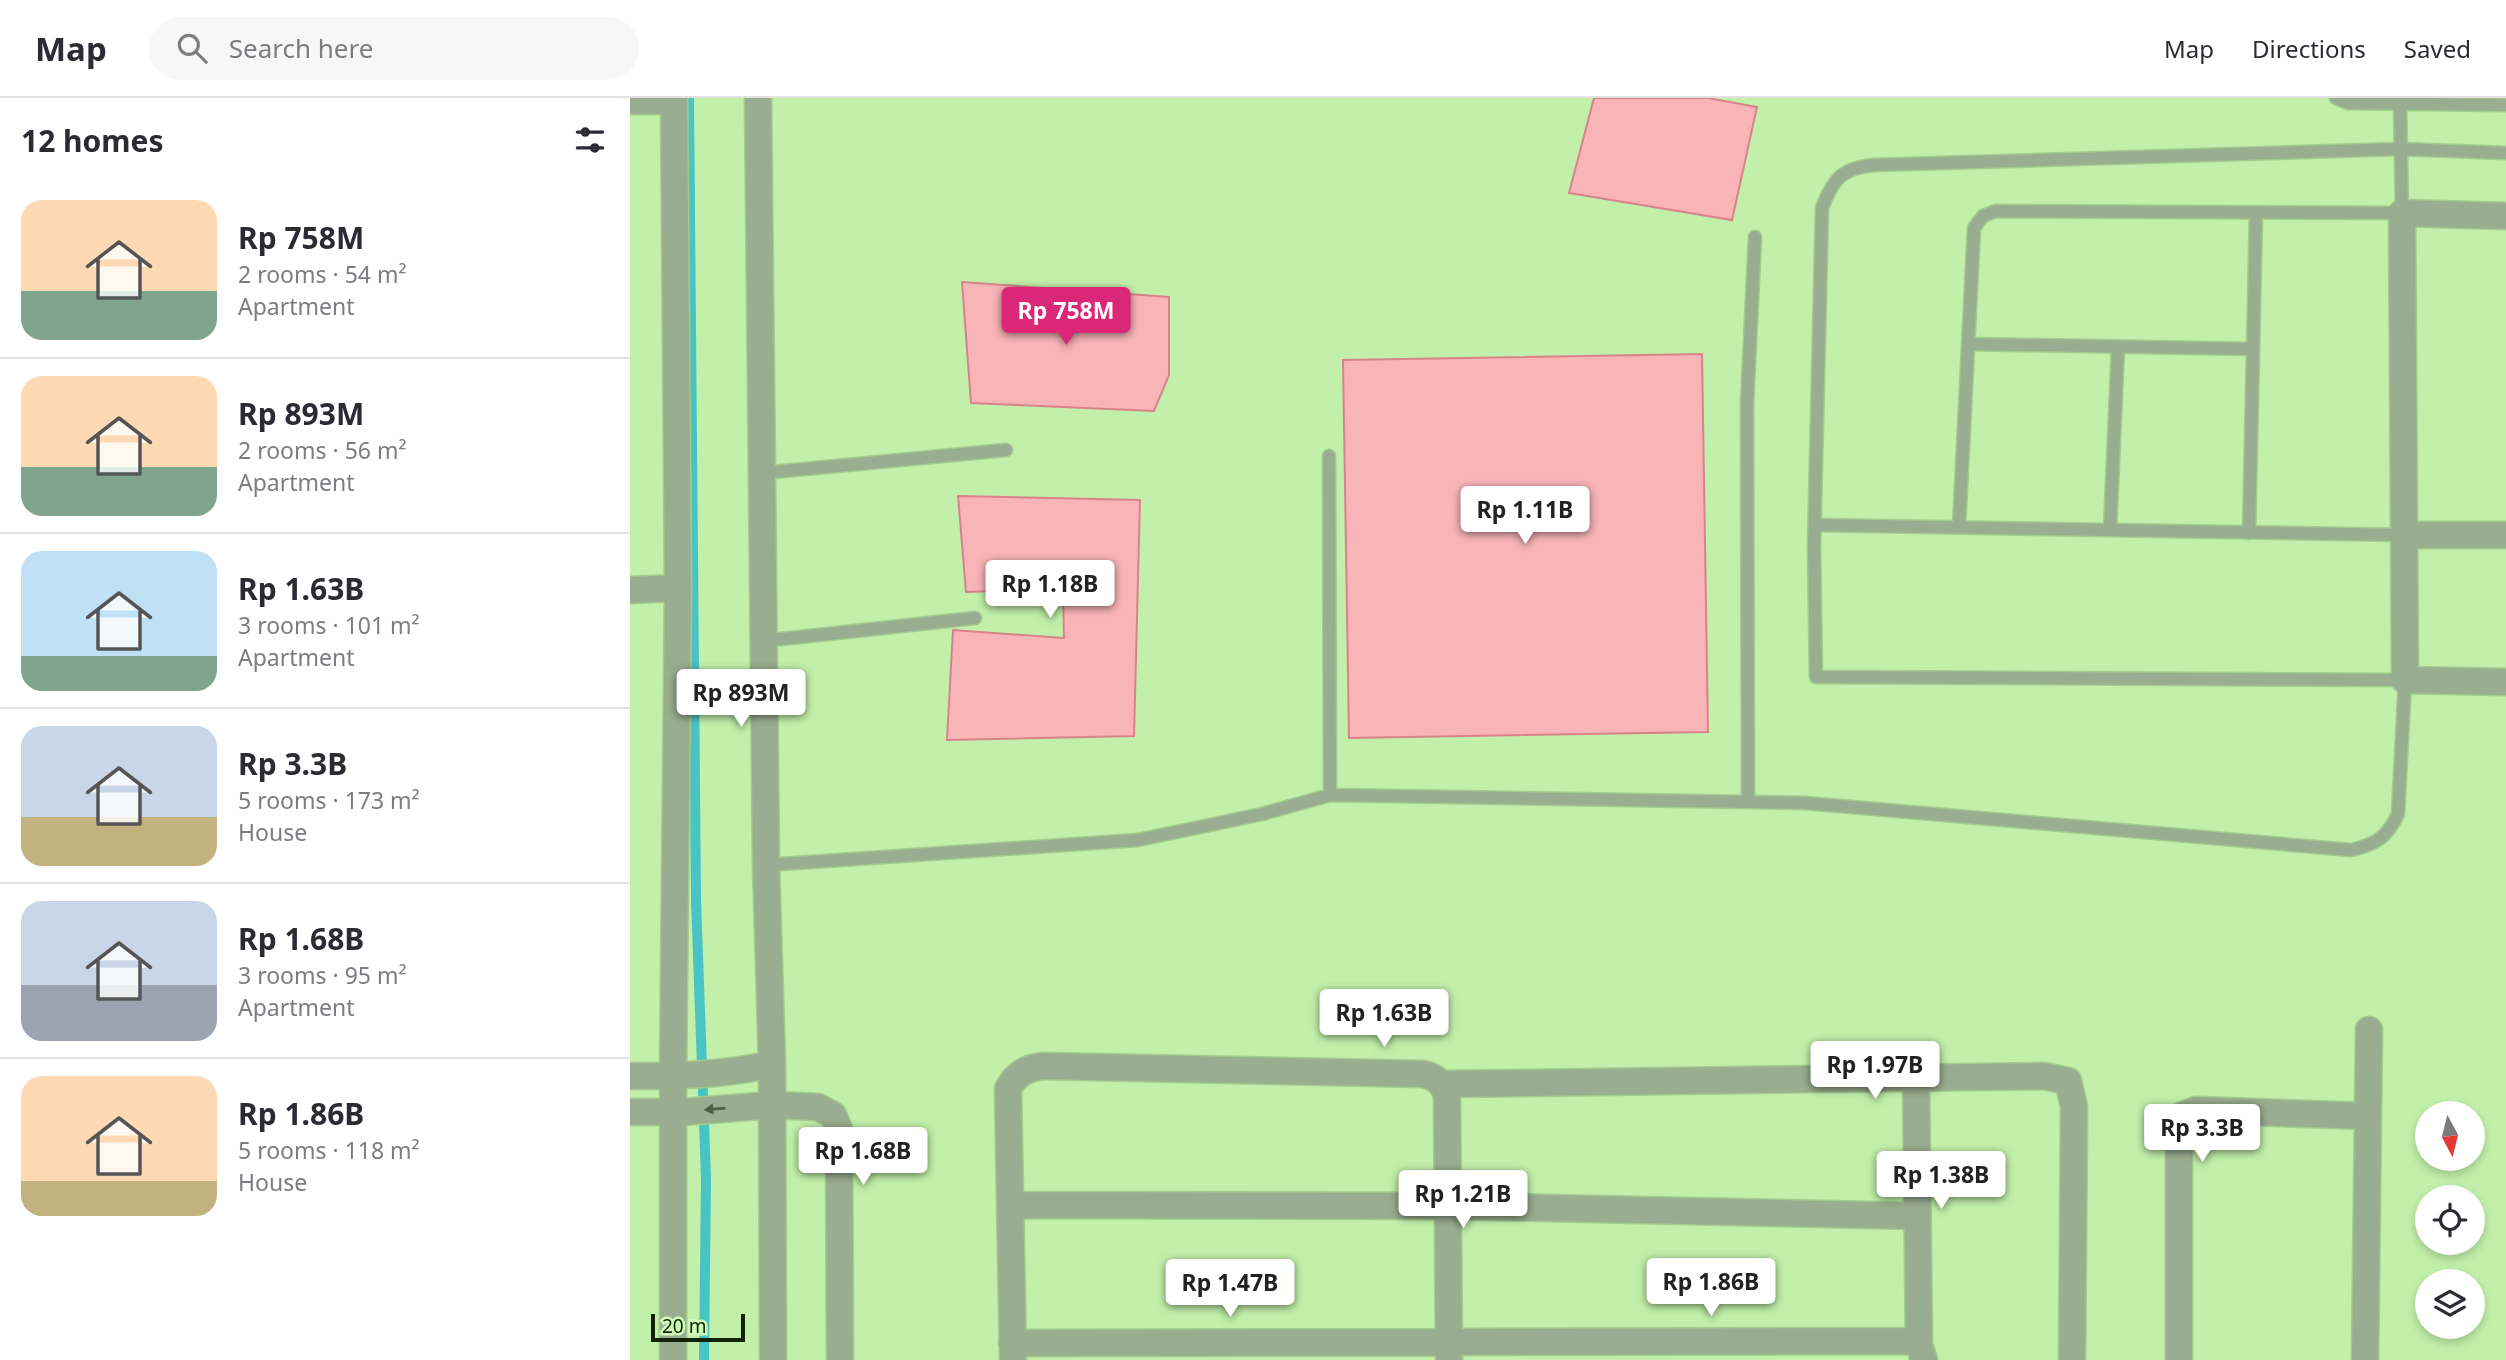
<!DOCTYPE html>
<html lang="en">
<head>
<meta charset="utf-8">
<style>
	body { margin:0; font-family:"Noto Sans",sans-serif; background:#f7f7f7; color:#2b2b33; height:100vh; display:flex; flex-direction:column; font-size:26px; white-space:nowrap }
	* { box-sizing:border-box; margin:0 }
	p { font-size:23px; color:#7c7c81 }
	.icon { flex:none; width:38px; height:38px; fill:none; stroke:currentColor; stroke-width:2; stroke-linecap:round; stroke-linejoin:round }
	.map { position:relative; flex:1; overflow:hidden }
	.panel { display:flex; flex-direction:column; background:#fff; width:630px }
	.panel>* { flex:none }
	.needle { width:46px; rotate:173deg }
	.fabs { position:absolute; left:1785px; top:1003px; display:grid; gap:14px }
	.fabs a { display:grid; place-items:center; width:70px; height:70px; border-radius:50%; background:#fff; box-shadow:0 4px 10px #0003; font-size:35px }
	.scale { position:absolute; left:21px; bottom:18px; width:94px; box-sizing:border-box; padding-left:7px; border:4px solid #112207; border-top:0; font-size:19px; line-height:24px; white-space:nowrap; color:#112207; -webkit-text-stroke:5px #cffdb7; paint-order:stroke }
	.price { position:absolute; translate:-50% -60px; padding:0 16px; border-radius:7px; background:#fff; color:#222; font-size:23px; line-height:46px; filter:drop-shadow(0 2px 4px #0008) }
	.price::after { content:''; position:absolute; left:50%; top:42px; width:21px; height:16px; margin-left:-10px; background:inherit; clip-path:polygon(0 0,100% 0,50% 100%) }
	.price.selected { background:#db2777; color:#fff }
	ul { padding:0; list-style:none }
	li { display:flex; align-items:center; gap:21px; height:175px; padding:0 21px }
	li+li { border-top:2px solid #e1e1e2 }
	li span { display:grid; place-items:center; flex:none; width:196px; height:140px; border-radius:21px; color:#555 }
	li>.icon { margin-inline-start:auto }
	span .icon { width:84px; height:84px; fill:#fffc; stroke-width:1 }
	li b { font-size:30px }
	h2 { display:flex; justify-content:space-between; align-items:center; height:84px; padding:0 21px; font-size:30px }
	header { display:flex; align-items:center; gap:42px; box-sizing:border-box; height:98px; padding:0 35px; background:#fff; border-bottom:2px solid #e1e1e2 }
	header strong { font-size:33px }
	nav { display:flex; gap:38px; margin-inline-start:auto; font-size:24px }
	.search { width:490px; height:63px; background:#f7f7f7; display:flex; align-items:center; gap:18px; box-sizing:border-box; padding:0 24px; border-radius:38px; color:#7c7c81; font-size:26px }
	main { display:flex; flex:1; min-height:0 }
	.map>svg:first-child { display:block }
	.lines { fill:none; stroke-linecap:round; stroke-linejoin:round }
	.stream { stroke:#49c3c3; stroke-width:10 }
	.building { fill:#f9b4b8; stroke:#d7838a; stroke-width:2 }
	.lane-casing { stroke:#a2cb8d; stroke-width:15 }
	.street-casing { stroke:#a2cb8d; stroke-width:29 }
	.lane { stroke:#99ad90; stroke-width:12 }
	.street { stroke:#99ad90; stroke-width:26 }
	.oneway { fill:#4e6145 }
</style>
</head>
<body>
<header>
<strong>Map</strong>
<div class="search"><svg class="icon" aria-label="search" viewBox="0 0 24 24"><circle cx="10" cy="10" r="6"/><path d="M15 15l6 6"/></svg>Search here</div>
<nav><a>Map</a><a>Directions</a><a>Saved</a></nav>
</header>
<main>
<section class="panel">
<h2>12 homes<svg class="icon" aria-label="filters" viewBox="0 0 24 24"><path d="M4 7h16M4 17h16"/><circle cx="9" cy="7" r="2"/><circle cx="15" cy="17" r="2"/></svg></h2>
<ul>
<li><span style="background:linear-gradient(#ffd9b3 65%,#7fa58c 0)"><svg class="icon" aria-label="home" viewBox="0 0 24 24"><path d="M3 11l9-7 9 7M6 9v11h12V9"/></svg></span><div><b>Rp 758M</b><p>2 rooms · 54 m²</p><p>Apartment</p></div></li>
<li><span style="background:linear-gradient(#ffd9b3 65%,#7fa58c 0)"><svg class="icon" aria-label="home" viewBox="0 0 24 24"><path d="M3 11l9-7 9 7M6 9v11h12V9"/></svg></span><div><b>Rp 893M</b><p>2 rooms · 56 m²</p><p>Apartment</p></div></li>
<li><span style="background:linear-gradient(#bfe0f5 75%,#7fa58c 0)"><svg class="icon" aria-label="home" viewBox="0 0 24 24"><path d="M3 11l9-7 9 7M6 9v11h12V9"/></svg></span><div><b>Rp 1.63B</b><p>3 rooms · 101 m²</p><p>Apartment</p></div></li>
<li><span style="background:linear-gradient(#c9d6e8 65%,#c2b280 0)"><svg class="icon" aria-label="home" viewBox="0 0 24 24"><path d="M3 11l9-7 9 7M6 9v11h12V9"/></svg></span><div><b>Rp 3.3B</b><p>5 rooms · 173 m²</p><p>House</p></div></li>
<li><span style="background:linear-gradient(#c9d6e8 60%,#9aa5b1 0)"><svg class="icon" aria-label="home" viewBox="0 0 24 24"><path d="M3 11l9-7 9 7M6 9v11h12V9"/></svg></span><div><b>Rp 1.68B</b><p>3 rooms · 95 m²</p><p>Apartment</p></div></li>
<li><span style="background:linear-gradient(#ffd9b3 75%,#c2b280 0)"><svg class="icon" aria-label="home" viewBox="0 0 24 24"><path d="M3 11l9-7 9 7M6 9v11h12V9"/></svg></span><div><b>Rp 1.86B</b><p>5 rooms · 118 m²</p><p>House</p></div></li>
</ul>
</section>
<div class="map">
<svg width="1876" height="1262" viewBox="0 0 1876 1262">
	<rect width="100%" height="100%" fill="#c2f0aa"/>
	<g class="lines">
		<!-- stream -->
		<path class="stream" d="M 59,0 L 66,802 L 76,1080 L 74,1262"/>
	</g>
	<!-- building -->
	<path class="building" d="M 964,0 L 1078,0 L 1127,9 L 1102,122 L 939,95 Z
		M 332,184 L 539,199 L 539,277 L 524,313 L 341,305 Z
		M 1072,256 L 1078,634 L 719,640 L 713,262 Z
		M 328,398 L 510,402 L 504,638 L 317,642 L 323,532 L 434,540 L 433,491 L 336,494 Z"/>
	<g class="lines">
		<defs>
			<path id="lane" d="M 1706,0 L 1718,5 L 1876,7
				M 1338,246 L 1623,251
				M 699,358 L 700,697
				M 132,375 L 376,352
				M 1186,427 L 1774,437
				M 1329,429 L 1344,130 L 1353,118 L 1366,113 L 1772,115 L 1770,6
				M 1480,432 L 1488,249
				M 1619,435 L 1626,116
				M 133,543 L 345,520
				M 1118,704 L 1117,306 L 1125,139
				M 136,767 L 508,742 L 632,716 L 700,697 L 1175,705 L 1721,752 C 1747,746 1757,739 1768,716 L 1775,582 L 1186,579 L 1184,448 L 1192,110 C 1203,81 1212,70 1244,67 L 1770,51 L 1876,55"/>
			<path id="street" d="M 128,0 L 136,767 L 142,966 L 143,1262
				M 0,3 L 44,3
				M 1876,118 L 1772,115 L 1775,582 L 1876,584
				M 1774,437 L 1876,437
				M 0,492 L 48,490
				M 0,978 C 48,978 95,977 142,966
				M 1286,979 L 1289,1247
				M 812,986 L 1414,978 L 1438,983 L 1444,1009 L 1442,1262
				M 0,1014 L 53,1014 L 142,1007 L 188,1009 L 203,1017 L 209,1031 L 210,1262
				M 380,1107 L 818,1108 L 1287,1118
				M 382,1245 L 1279,1243 L 1289,1247 L 1294,1262
				M 43,1262 L 43,978 L 48,490 L 44,0
				M 383,1262 L 378,991 C 386,976 396,970 413,968 L 793,976 C 806,979 811,984 817,996 L 819,1262
				M 1549,1262 L 1549,1021 L 1553,1017 L 1566,1012 L 1738,1018
				M 1735,1262 L 1739,932"/>
		</defs>
		<!-- lane casing -->
		<use href="#lane" class="lane-casing"/>
		<!-- street casing -->
		<use href="#street" class="street-casing"/>
		<!-- lane -->
		<use href="#lane" class="lane"/>
		<!-- street -->
		<use href="#street" class="street"/>
	</g>
	<!-- one-way arrows -->
	<defs><path id="oneway-solid" d="M-6-.8H1V-3.2L6.5 0L1 3.2V.8H-6Z" transform="scale(1.75)"/></defs>
	<use class="oneway" href="#oneway-solid" transform="translate(85 1011) rotate(175)"/>
</svg>
<div class="fabs">
<a><svg class="needle" viewBox="-14 -14 28 28"><path d="M0-13l5 13h-10z" fill="#e53935"/><path d="M0 13l5-13h-10z" fill="#7c7c81"/></svg></a>
<a><svg class="icon" aria-label="locate" viewBox="0 0 24 24"><circle cx="12" cy="12" r="6"/><path d="M12 2v4M12 18v4M2 12h4M18 12h4"/></svg></a>
<a><svg class="icon" aria-label="layers" viewBox="0 0 24 24"><path d="M12 4l9 5-9 5-9-5zM3 14l9 5 9-5"/></svg></a>
</div>
<div class="scale">20 m</div>
<b class="price selected" style="left:436px;top:249px">Rp 758M</b>
<b class="price" style="left:895px;top:448px">Rp 1.11B</b>
<b class="price" style="left:420px;top:522px">Rp 1.18B</b>
<b class="price" style="left:111px;top:631px">Rp 893M</b>
<b class="price" style="left:754px;top:951px">Rp 1.63B</b>
<b class="price" style="left:1245px;top:1003px">Rp 1.97B</b>
<b class="price" style="left:1572px;top:1066px">Rp 3.3B</b>
<b class="price" style="left:233px;top:1089px">Rp 1.68B</b>
<b class="price" style="left:1311px;top:1113px">Rp 1.38B</b>
<b class="price" style="left:833px;top:1132px">Rp 1.21B</b>
<b class="price" style="left:1081px;top:1220px">Rp 1.86B</b>
<b class="price" style="left:600px;top:1221px">Rp 1.47B</b>
</div>
</main>
</body>
</html>
